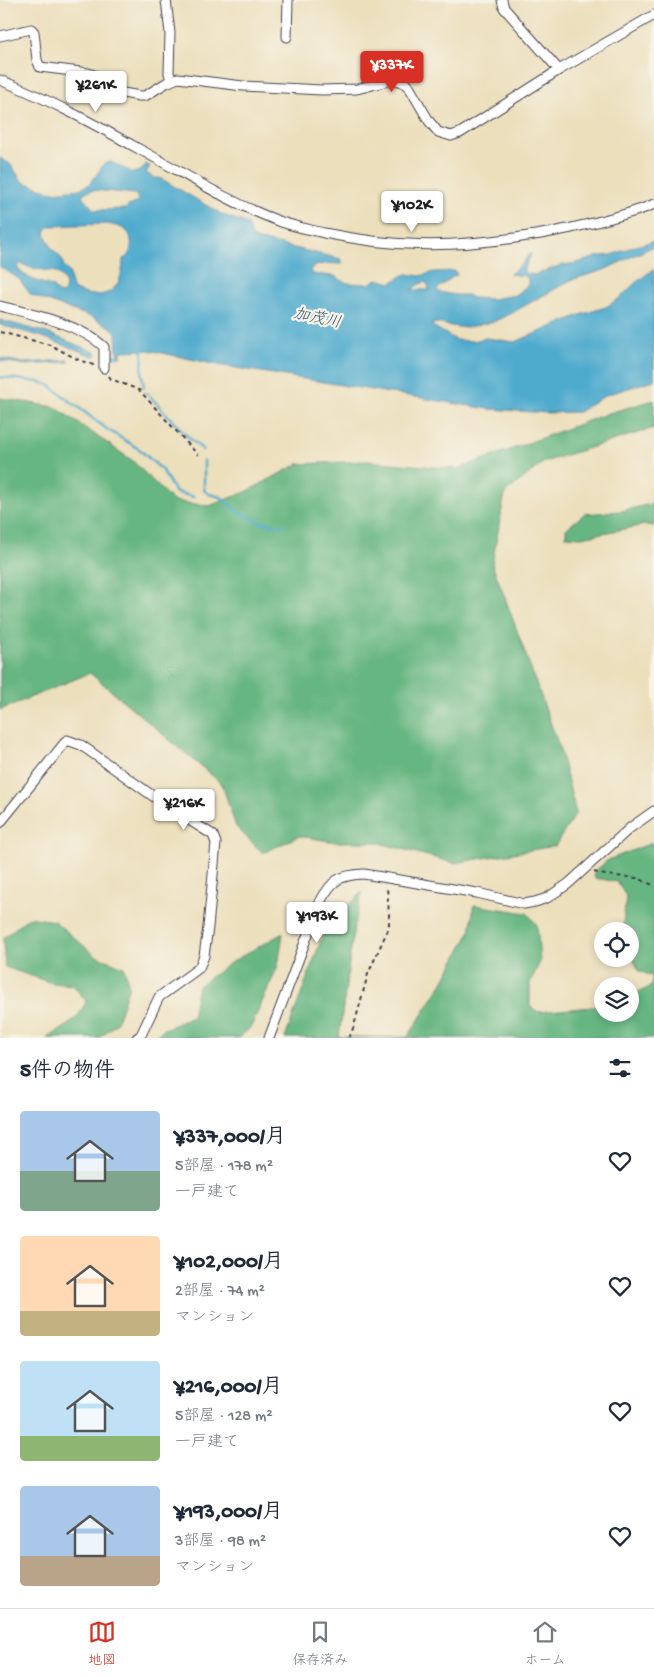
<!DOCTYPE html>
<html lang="ja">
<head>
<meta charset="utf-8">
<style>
	body { margin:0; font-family:"Gochi Hand","Klee One",sans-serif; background:#f2f2f3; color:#1f2937; height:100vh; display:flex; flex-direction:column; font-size:19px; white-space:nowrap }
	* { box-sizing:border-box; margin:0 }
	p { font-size:16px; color:#747a83 }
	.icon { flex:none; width:28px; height:28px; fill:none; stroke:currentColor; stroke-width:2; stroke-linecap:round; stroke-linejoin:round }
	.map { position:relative; height:1038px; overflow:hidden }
	.side { display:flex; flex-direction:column; background:#fff; flex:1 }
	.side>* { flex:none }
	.fabs { position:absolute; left:594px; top:922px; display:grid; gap:10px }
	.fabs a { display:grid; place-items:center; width:45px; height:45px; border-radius:50%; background:#fff; box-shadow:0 2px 8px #0003; font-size:25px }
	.price { position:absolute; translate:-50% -42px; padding:0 11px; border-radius:5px; background:#fff; color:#222; font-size:16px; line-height:32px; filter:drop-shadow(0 1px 2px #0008) }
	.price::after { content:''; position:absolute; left:50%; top:30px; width:15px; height:11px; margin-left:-8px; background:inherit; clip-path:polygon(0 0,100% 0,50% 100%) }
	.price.selected { background:#d93025; color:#fff }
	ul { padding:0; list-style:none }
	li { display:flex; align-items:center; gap:15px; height:125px; padding:0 20px }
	li span { display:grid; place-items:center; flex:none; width:140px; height:100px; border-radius:5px; color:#555 }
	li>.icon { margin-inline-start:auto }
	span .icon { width:60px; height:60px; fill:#fffc; stroke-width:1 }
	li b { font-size:21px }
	h2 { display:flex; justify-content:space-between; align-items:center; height:60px; padding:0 20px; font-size:21px }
	.tabs { display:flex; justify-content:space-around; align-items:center; height:70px; border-top:1px solid #e0e1e3; background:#fff; font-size:14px; color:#747a83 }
	.tabs a { display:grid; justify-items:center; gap:2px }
	.tabs .selected { color:#d93025 }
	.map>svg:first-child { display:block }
	.forest { fill:#66b681; stroke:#446c5e }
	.water { fill:#50abce; stroke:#396684; fill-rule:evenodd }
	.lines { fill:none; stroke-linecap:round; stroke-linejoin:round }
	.stream { stroke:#50abce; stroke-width:2.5 }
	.minor-casing { stroke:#403e4e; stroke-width:11 }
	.path { stroke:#403e4e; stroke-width:2; stroke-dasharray:4 4; stroke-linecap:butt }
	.minor { stroke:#fff; stroke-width:9 }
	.labels { text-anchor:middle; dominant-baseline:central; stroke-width:4.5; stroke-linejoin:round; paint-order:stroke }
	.water-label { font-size:16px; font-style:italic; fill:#345976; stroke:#f7f3e8 }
</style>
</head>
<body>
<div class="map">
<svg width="654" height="1038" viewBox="0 0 654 1038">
	<rect width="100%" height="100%" fill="#f7f3e8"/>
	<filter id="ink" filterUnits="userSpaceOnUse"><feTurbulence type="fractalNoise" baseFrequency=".02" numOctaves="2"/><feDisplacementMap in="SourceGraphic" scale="10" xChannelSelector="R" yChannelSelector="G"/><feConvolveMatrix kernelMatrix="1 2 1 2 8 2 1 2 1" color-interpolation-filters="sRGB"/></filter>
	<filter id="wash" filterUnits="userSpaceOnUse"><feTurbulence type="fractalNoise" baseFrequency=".0096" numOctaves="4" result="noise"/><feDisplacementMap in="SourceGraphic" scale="20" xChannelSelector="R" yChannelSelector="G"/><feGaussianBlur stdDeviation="1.12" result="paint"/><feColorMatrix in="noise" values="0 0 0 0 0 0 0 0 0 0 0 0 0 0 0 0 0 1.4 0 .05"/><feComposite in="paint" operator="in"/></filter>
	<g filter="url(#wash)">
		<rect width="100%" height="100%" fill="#ecdfbc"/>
		<!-- forest -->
		<path class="forest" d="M 0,398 L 55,407 L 133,461 L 173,501 L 209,506 L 246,492 L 298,464 L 368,461 L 458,469 L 609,413 L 654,400 L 654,428 L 544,462 L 505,493 L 492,564 L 504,595 L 559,746 L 576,813 L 555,846 L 454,863 L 376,842 L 335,842 L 299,836 L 263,853 L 236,827 L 222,784 L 90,673 L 0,710 Z
			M 654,503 L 654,526 L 645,525 L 582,537 L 566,536 L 566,529 L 584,514 L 622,511 Z
			M 654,842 L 654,1038 L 285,1038 L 324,932 L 362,892 L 354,927 L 339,1037 L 408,1037 L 443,982 L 470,932 L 474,905 L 527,913 L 537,925 L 540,962 L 530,983 L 530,1006 L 538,1012 L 602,1006 L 602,1014 L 630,1014 L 630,1000 L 637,993 L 652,986 L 652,976 L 639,971 L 630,953 L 630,931 L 624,931 L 623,925 L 626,896 L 617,882 L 595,878 L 594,872 L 608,860 Z
			M 29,917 L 54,921 L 96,956 L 124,967 L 129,986 L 116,1024 L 99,1038 L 47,1038 C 62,1030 81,1018 86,1001 L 73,985 L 52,983 L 5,967 L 3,938 Z
			M 283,933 L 278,966 L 251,1027 L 239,1038 L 155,1038 L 162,1030 L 192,1017 L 198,986 L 233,961 Z"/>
		<!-- water -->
		<path class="water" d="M 0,158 L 10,164 L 23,182 L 53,192 L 79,189 L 90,184 L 104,164 L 111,162 L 133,173 L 142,170 L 146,164 L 150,166 L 146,173 L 154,178 L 160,178 L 223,215 L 248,224 L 252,237 L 256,239 L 341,259 L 343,263 L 341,264 C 330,263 319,263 310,269 L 312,274 L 334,276 L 347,283 L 369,284 L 377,279 L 391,283 L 402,276 L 407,274 L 420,276 L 434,272 L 455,271 L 457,275 C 449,278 447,283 439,287 L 437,290 L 439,292 L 456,295 L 467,295 L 473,298 L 492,299 L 516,295 L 528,285 L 528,279 L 526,276 L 510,274 L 523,263 L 529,254 L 531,254 L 524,270 L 525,273 L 534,275 L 562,265 L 577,263 L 600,256 L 612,255 L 635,246 L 654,241 L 654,246 L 604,270 L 571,280 L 510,314 L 493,322 L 468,327 L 457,327 L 436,323 L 431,325 L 456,340 L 473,341 L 486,338 L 515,342 L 580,315 L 606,307 L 620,298 L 635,283 L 654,269 L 654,380 L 606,395 L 579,412 L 547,413 L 489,409 L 218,365 L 149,350 L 121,351 L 121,357 L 116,357 L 119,355 L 118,351 L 117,351 L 116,332 L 109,326 L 91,317 L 31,295 L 19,279 L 0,267 ZM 93,190 L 135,194 L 138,199 L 136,203 L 128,206 L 125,209 L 94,210 L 82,196 L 85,192 ZM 105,224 C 127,226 136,234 129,256 L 123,259 C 123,293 102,303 73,289 C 67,279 75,276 64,267 L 62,259 L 51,247 L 45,234 L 46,230 L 50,226 ZM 22,264 L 31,268 L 56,272 L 61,276 L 66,284 L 65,291 L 62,294 L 58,293 L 53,287 C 38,281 30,281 18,269 L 18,265 ZM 426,282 L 429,287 L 428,290 L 411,290 L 419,284 Z
			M 0,320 L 47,333 L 97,353 L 95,357 L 40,336 L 0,325 Z
			M 0,358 L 23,363 L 68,360 L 69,362 L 28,365 L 0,361 Z"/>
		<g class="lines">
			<!-- stream -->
			<path class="stream" d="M 143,347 L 142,373 L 144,388
				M 106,355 L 118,356
				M 0,377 L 40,382 L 49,385 L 108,430 L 139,449 L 162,470 L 175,492 L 194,497
				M 147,393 L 186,435 L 203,450
				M 204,461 L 204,490 L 209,494 L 221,497 L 238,512 L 260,522 L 284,526"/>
		</g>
	</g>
	<g filter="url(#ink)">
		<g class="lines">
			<defs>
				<path id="minor" d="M 166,0 L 170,33 L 169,73 L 171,80
					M 502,0 L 504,8 L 559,70
					M 0,36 L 31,29 L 34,32 L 37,60 L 40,67 L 88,73 L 96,76 L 123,93 L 140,96 L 145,96 L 166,83 L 178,78 L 243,86 L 322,90 L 357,89 L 392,80 L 400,81 L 408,85 L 429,121 L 438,132 L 451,136 L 460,133 L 559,70 L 654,15
					M 287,37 L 288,0
					M 0,80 C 48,99 94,124 139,149 C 184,173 228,202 276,220 C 291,226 308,229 324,233 C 392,247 446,248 515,238 C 553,233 585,226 622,215 C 633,212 644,209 654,204
					M 0,306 C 32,314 80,324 104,347 L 104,368
					M 0,823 L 67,740 L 81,745 L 167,806 L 213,835 L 216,843 L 208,927 L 204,956 L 199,968 L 159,997 L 141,1035 L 137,1038
					M 269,1038 L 320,902 C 332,880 339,875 364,874 L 477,893 L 524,904 L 535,902 L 547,898 L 568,884 L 630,828 L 654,811"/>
			</defs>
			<!-- minor casing -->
			<use href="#minor" class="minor-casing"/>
			<!-- path -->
			<path class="path" d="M 0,332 L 50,345 L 79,360 L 96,366
				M 109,376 L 111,379 L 139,390 L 198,455
				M 594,872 L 605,875 L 637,878 L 653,885 L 654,888
				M 349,1038 L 354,1026 L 368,974 L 389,927 L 389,914 L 387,887"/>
			<!-- minor -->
			<use href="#minor" class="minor"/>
		</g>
	</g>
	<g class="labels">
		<!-- water labels -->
		<g class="water-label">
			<text transform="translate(317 320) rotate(12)">加茂川</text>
		</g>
	</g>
</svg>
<div class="fabs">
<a><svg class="icon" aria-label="locate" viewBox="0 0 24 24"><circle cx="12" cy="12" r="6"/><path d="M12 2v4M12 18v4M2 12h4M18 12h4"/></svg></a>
<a><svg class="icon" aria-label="layers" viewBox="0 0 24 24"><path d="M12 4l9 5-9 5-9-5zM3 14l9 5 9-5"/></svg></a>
</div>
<b class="price selected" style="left:392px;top:93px">¥337K</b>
<b class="price" style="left:96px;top:113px">¥261K</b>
<b class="price" style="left:412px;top:233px">¥102K</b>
<b class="price" style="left:184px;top:831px">¥216K</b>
<b class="price" style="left:317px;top:944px">¥193K</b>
</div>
<section class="side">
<h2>5件の物件<svg class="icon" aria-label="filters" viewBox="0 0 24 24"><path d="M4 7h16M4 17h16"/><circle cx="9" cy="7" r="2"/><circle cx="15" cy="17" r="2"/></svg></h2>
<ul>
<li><span style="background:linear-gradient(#a9c7e8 60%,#7fa58c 0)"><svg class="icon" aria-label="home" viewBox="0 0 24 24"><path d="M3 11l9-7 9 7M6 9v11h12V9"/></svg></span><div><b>¥337,000/月</b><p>5部屋 · 178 m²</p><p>一戸建て</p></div><svg class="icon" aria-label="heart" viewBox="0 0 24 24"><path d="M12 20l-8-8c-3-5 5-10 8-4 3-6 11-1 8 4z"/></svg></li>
<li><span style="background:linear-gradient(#ffd9b3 75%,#c2b280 0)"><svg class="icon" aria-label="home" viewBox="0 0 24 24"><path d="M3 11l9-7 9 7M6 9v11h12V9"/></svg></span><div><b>¥102,000/月</b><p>2部屋 · 74 m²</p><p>マンション</p></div><svg class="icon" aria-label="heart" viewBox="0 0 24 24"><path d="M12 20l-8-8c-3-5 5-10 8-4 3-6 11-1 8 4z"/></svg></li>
<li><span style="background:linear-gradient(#bfe0f5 75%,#8fb573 0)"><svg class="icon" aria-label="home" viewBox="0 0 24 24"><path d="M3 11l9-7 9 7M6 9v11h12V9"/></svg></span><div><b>¥216,000/月</b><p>5部屋 · 128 m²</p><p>一戸建て</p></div><svg class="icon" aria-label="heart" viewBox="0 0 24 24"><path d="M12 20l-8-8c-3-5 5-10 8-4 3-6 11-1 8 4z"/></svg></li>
<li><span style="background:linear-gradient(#a9c7e8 70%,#b9a48a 0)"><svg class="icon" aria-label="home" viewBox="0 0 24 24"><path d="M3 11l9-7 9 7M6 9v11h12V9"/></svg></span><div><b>¥193,000/月</b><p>3部屋 · 98 m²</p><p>マンション</p></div><svg class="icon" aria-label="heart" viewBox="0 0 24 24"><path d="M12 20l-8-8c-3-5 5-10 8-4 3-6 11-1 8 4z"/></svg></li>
</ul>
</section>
<nav class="tabs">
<a class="selected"><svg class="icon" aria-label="map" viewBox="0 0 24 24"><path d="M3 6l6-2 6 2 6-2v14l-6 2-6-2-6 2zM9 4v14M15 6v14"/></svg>地図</a>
<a><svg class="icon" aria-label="saved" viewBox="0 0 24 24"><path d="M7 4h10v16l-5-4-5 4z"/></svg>保存済み</a>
<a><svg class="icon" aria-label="home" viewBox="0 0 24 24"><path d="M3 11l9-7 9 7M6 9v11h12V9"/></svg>ホーム</a>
</nav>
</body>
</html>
